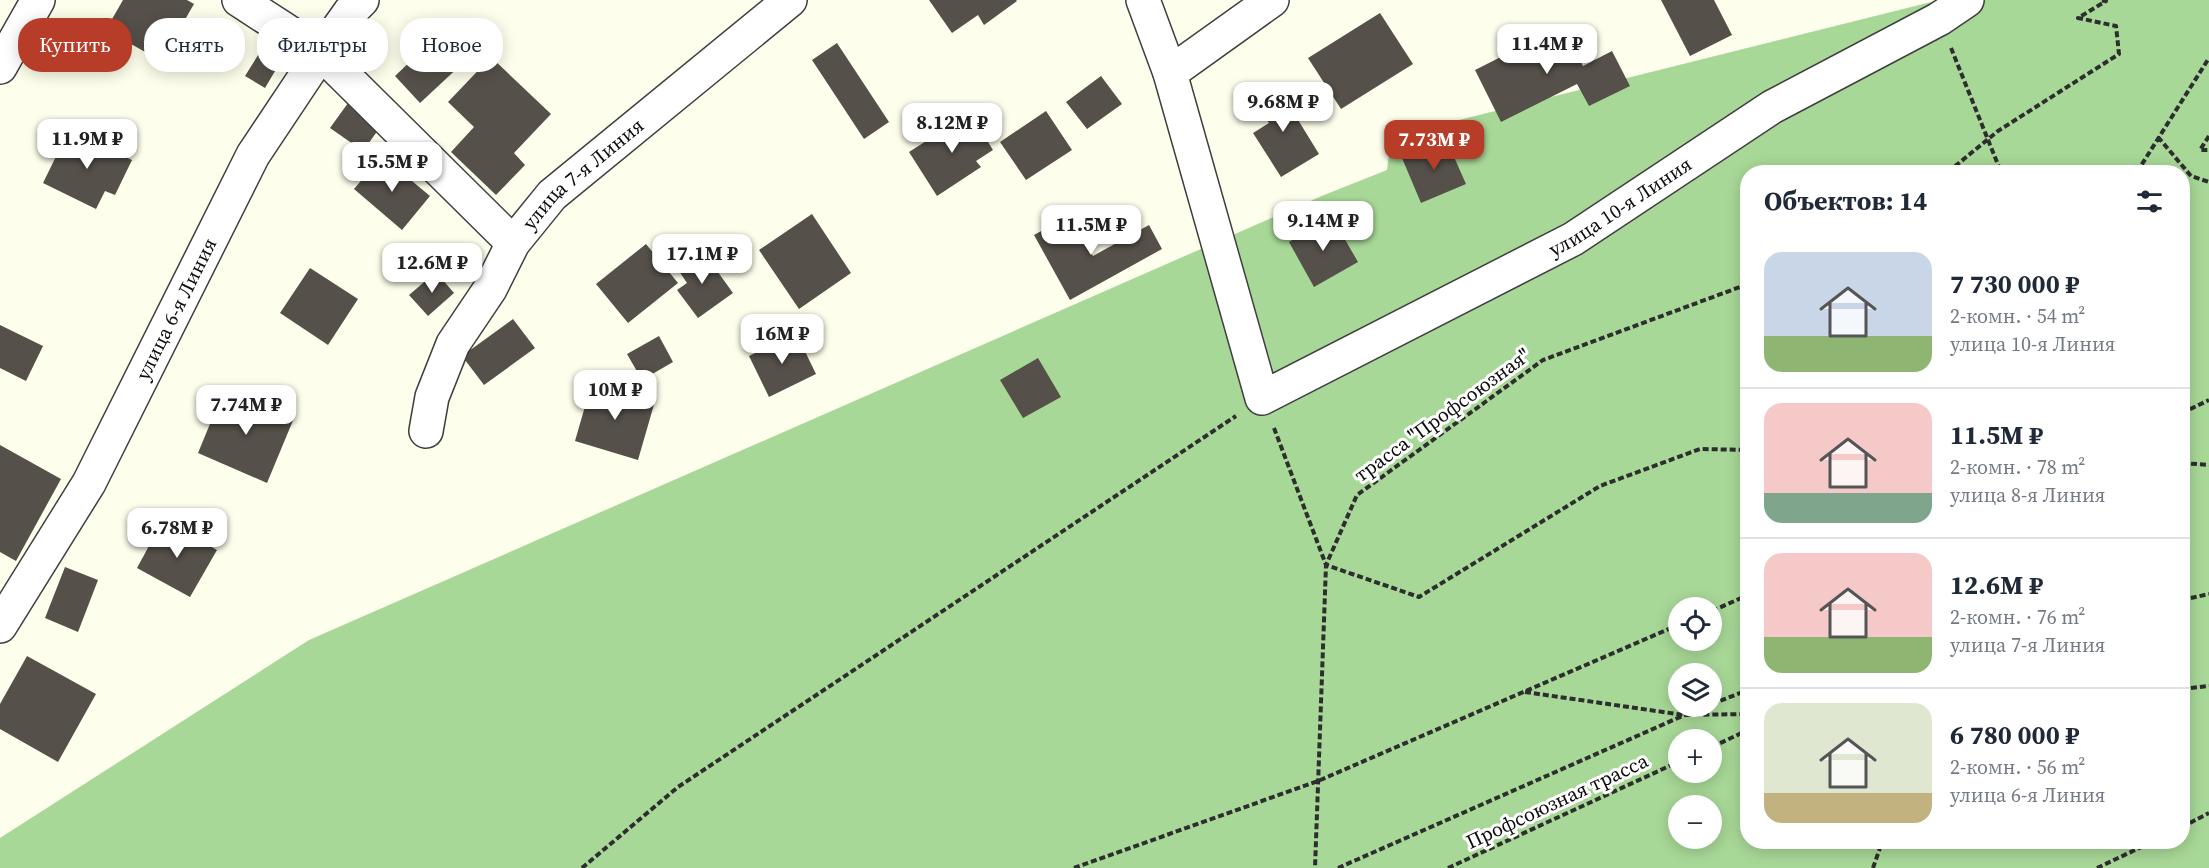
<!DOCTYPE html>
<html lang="ru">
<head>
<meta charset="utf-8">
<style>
	body { margin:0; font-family:"Source Serif 4",serif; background:#f6f6f7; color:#1f2937; height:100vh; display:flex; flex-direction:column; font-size:22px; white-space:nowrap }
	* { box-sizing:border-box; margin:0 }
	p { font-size:20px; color:#747a83 }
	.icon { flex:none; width:33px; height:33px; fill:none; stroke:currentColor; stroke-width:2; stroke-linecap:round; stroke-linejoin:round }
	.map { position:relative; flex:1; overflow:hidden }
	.side { position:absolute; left:1740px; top:165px; width:450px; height:684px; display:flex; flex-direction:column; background:#fff; border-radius:24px; box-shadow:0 3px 15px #0003 }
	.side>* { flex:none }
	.banner { position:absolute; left:18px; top:18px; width:570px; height:54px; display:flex; gap:12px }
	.tools { position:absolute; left:1668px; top:597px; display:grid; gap:12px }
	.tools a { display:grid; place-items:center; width:54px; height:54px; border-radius:50%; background:#fff; box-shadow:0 3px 15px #0003; font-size:30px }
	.price { position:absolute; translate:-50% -51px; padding:0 14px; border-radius:12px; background:#fff; color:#222; font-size:20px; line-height:39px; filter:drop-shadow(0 2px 3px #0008) }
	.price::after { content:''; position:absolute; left:50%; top:36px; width:18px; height:14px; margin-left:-9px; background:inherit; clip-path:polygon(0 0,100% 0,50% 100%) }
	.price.on { background:#b83d28; color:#fff }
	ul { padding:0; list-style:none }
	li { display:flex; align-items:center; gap:18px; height:150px; padding:0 24px }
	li+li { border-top:2px solid #e0e1e3 }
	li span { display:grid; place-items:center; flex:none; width:168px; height:120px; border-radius:18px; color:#555 }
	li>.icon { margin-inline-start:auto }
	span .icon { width:72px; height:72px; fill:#fffc; stroke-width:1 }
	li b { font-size:26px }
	h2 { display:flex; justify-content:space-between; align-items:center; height:72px; padding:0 24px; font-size:26px }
	.chip { padding:0 21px; border-radius:24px; background:#fff; box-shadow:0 3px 15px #0003; font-size:21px; line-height:54px }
	.chip.on { background:#b83d28; color:#fff }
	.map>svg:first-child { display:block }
	.forest { fill:#a8d897; fill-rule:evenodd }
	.building { fill:#555049 }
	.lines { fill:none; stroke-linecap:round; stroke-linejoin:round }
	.minor-casing { stroke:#3f3f3f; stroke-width:36 }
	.path { stroke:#2e2e2e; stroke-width:4; stroke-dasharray:6 3; stroke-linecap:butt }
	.minor { stroke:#fff; stroke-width:33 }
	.labels { text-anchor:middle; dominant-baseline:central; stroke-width:6; stroke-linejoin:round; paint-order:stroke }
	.street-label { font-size:20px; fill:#0c0c0c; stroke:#fff }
</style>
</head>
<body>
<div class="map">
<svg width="2209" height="868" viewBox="0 0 2209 868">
	<rect width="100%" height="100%" fill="#fefeec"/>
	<!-- forest -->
	<path class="forest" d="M 1939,0 L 2209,0 L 2209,868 L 0,868 L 0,838 L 309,640 L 1324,195 L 1387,170 L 1391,137 ZM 1748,172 L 2182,172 L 2182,842 L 1748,842 ZM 1678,608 L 1712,608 L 1712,640 L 1678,640 ZM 1678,674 L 1712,674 L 1712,706 L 1678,706 ZM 1678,740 L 1712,740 L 1712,772 L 1678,772 ZM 1678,806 L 1712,806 L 1712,838 L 1678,838 Z"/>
	<!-- building -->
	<path class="building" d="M 123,0 L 187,0 L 194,4 L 161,61 L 124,40 L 118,51 L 100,40 Z
		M 929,0 L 1016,0 L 1017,1 L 984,25 L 978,15 L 952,33 Z
		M 1661,0 L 1714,0 L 1732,35 L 1690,56 Z
		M 1380,13 L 1413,64 L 1341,109 L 1308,58 Z
		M 1562,26 L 1583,66 L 1612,51 L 1630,86 L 1589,106 L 1577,84 L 1501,122 L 1475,70 Z
		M 437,36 L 463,63 L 420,103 L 395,76 Z
		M 837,43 L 889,122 L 864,139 L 812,60 Z
		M 265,44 L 284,56 L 265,88 L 245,76 Z
		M 491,57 L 551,114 L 514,153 L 525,165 L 496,195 L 451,152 L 474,127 L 448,102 Z
		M 1101,76 L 1122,104 L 1087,129 L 1066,102 Z
		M 1276,84 L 1319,154 L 1281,177 L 1253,133 L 1269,123 L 1254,99 Z
		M 348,103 L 381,126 L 363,151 L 330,128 Z
		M 1046,111 L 1072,150 L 1026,180 L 1000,142 Z
		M 970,113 L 993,150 L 976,161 L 981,167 L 937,196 L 909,152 Z
		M 69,130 L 132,160 L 115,195 L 105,191 L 96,209 L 43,183 Z
		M 1446,139 L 1466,184 L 1421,203 L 1402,158 Z
		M 382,156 L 430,196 L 402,230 L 354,189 Z
		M 812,214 L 851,273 L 799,309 L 759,250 Z
		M 1070,215 L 1093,256 L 1149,225 L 1162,249 L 1070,300 L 1034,235 Z
		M 1332,217 L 1358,262 L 1314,287 L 1289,242 Z
		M 646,244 L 678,283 L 628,323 L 596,284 Z
		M 702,250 L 733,293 L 698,318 L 677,290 L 687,283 L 677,268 Z
		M 310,268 L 358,299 L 328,345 L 280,313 Z
		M 436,272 L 454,293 L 428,316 L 409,295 Z
		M 513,319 L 535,348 L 484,385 L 462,356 Z
		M 0,325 L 43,346 L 26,381 L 0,368 Z
		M 796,333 L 816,374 L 769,397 L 749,356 Z
		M 659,336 L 673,362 L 642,380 L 627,354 Z
		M 1038,358 L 1061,397 L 1023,418 L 1000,380 Z
		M 592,382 L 655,401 L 638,460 L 575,441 Z
		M 224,390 L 294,418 L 267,483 L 198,453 Z
		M 0,445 L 61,479 L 16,561 L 0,552 Z
		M 163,520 L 217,550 L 190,597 L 137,568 Z
		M 65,567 L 98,580 L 78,632 L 45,618 Z
		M 27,656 L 96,694 L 58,762 L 0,729 L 0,704 Z"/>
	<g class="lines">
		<defs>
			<g id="minor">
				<path d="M 239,0 L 321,53 L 513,243"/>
				<path id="s1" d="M 1143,0 L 1170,73 L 1262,398 L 1573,239 L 1772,107 L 1939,19 L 1967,0"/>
				<path d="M 0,67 L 38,0"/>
				<path d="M 1170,73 L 1272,0"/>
				<path id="s2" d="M 426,431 L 432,397 L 453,344 L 490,289 L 513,243 L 552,195 L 790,0"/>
				<path id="s3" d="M 0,626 L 89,483 L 253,155 L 321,53 L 350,12 L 362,0"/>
			</g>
		</defs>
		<!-- minor casing -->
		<use href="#minor" class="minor-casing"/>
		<!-- path -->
		<path class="path" d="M 1951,48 L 2001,172
			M 2209,136 L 2200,150 L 2209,150
			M 2158,137 L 2191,176 L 2209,182
			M 1948,172 L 1998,131 L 2119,54 L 2116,26 L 2078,18 L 2106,1 L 2099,0
			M 2137,172 L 2209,58
			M 1748,284 L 1543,360 L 1357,495 L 1326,565 L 1419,597 L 1600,486 L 1700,449 L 1748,450
			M 2182,413 L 2209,400
			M 1274,428 L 1326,565 L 1315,868
			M 2182,463 L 2209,465
			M 2182,600 L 2209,594
			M 1712,611 L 1748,595
			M 2182,689 L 2209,686
			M 1525,692 L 1684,715 L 1748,714
			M 1712,704 L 1748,690
			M 1712,747 L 1748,730
			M 2182,827 L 2209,813
			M 582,868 L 678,787 L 1236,416
			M 1074,868 L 1318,781 L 1678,625
			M 1338,868 L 1705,706
			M 1448,868 L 1678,762
			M 1873,868 L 1882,842
			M 2097,868 L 2152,842"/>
		<!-- minor -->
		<use href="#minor" class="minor"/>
	</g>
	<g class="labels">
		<!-- street labels -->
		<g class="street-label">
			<text stroke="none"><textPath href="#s2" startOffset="308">улица 7-я Линия</textPath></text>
			<text stroke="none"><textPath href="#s1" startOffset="822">улица 10-я Линия</textPath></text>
			<text stroke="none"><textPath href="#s3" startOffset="363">улица 6-я Линия</textPath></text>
			<text transform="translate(1442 415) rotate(-36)">трасса "Профсоюзная"</text>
			<text transform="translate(1557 801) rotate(-25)">Профсоюзная трасса</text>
		</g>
	</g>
</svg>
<div class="tools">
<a><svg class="icon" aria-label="locate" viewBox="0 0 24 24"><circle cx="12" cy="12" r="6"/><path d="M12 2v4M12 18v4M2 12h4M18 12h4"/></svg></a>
<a><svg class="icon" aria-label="layers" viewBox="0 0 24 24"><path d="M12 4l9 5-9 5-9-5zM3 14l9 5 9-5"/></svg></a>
<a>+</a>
<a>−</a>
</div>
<b class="price" style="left:1547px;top:75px">11.4M ₽</b>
<b class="price" style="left:1283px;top:133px">9.68M ₽</b>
<b class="price" style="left:952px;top:154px">8.12M ₽</b>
<b class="price" style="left:87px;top:170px">11.9M ₽</b>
<b class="price on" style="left:1434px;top:171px">7.73M ₽</b>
<b class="price" style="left:392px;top:193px">15.5M ₽</b>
<b class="price" style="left:1323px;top:252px">9.14M ₽</b>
<b class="price" style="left:1091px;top:256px">11.5M ₽</b>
<b class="price" style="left:702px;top:285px">17.1M ₽</b>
<b class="price" style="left:432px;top:294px">12.6M ₽</b>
<b class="price" style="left:782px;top:365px">16M ₽</b>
<b class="price" style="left:615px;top:421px">10M ₽</b>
<b class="price" style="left:246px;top:436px">7.74M ₽</b>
<b class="price" style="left:177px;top:559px">6.78M ₽</b>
<div class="banner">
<a class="chip on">Купить</a>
<a class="chip">Снять</a>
<a class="chip">Фильтры</a>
<a class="chip">Новое</a>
</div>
<section class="side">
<h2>Объектов: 14<svg class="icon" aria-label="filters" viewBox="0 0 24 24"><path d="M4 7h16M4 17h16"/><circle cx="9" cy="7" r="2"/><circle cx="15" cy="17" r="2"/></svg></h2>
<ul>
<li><span style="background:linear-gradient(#c9d6e8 70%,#8fb573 0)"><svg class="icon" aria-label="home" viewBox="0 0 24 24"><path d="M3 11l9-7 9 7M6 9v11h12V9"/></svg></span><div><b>7 730 000 ₽</b><p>2-комн. · 54 m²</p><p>улица 10-я Линия</p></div></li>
<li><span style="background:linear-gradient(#f6c9c9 75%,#7fa58c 0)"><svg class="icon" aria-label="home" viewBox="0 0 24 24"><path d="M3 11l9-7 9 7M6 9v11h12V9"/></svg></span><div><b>11.5M ₽</b><p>2-комн. · 78 m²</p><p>улица 8-я Линия</p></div></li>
<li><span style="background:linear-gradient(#f6c9c9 70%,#8fb573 0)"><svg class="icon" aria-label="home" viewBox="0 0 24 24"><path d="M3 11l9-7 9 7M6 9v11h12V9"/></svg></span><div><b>12.6M ₽</b><p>2-комн. · 76 m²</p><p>улица 7-я Линия</p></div></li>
<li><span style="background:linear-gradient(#dfe7d0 75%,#c2b280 0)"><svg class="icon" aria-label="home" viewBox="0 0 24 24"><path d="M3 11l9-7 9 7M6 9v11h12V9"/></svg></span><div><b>6 780 000 ₽</b><p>2-комн. · 56 m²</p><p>улица 6-я Линия</p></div></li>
</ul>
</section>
</div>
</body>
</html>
